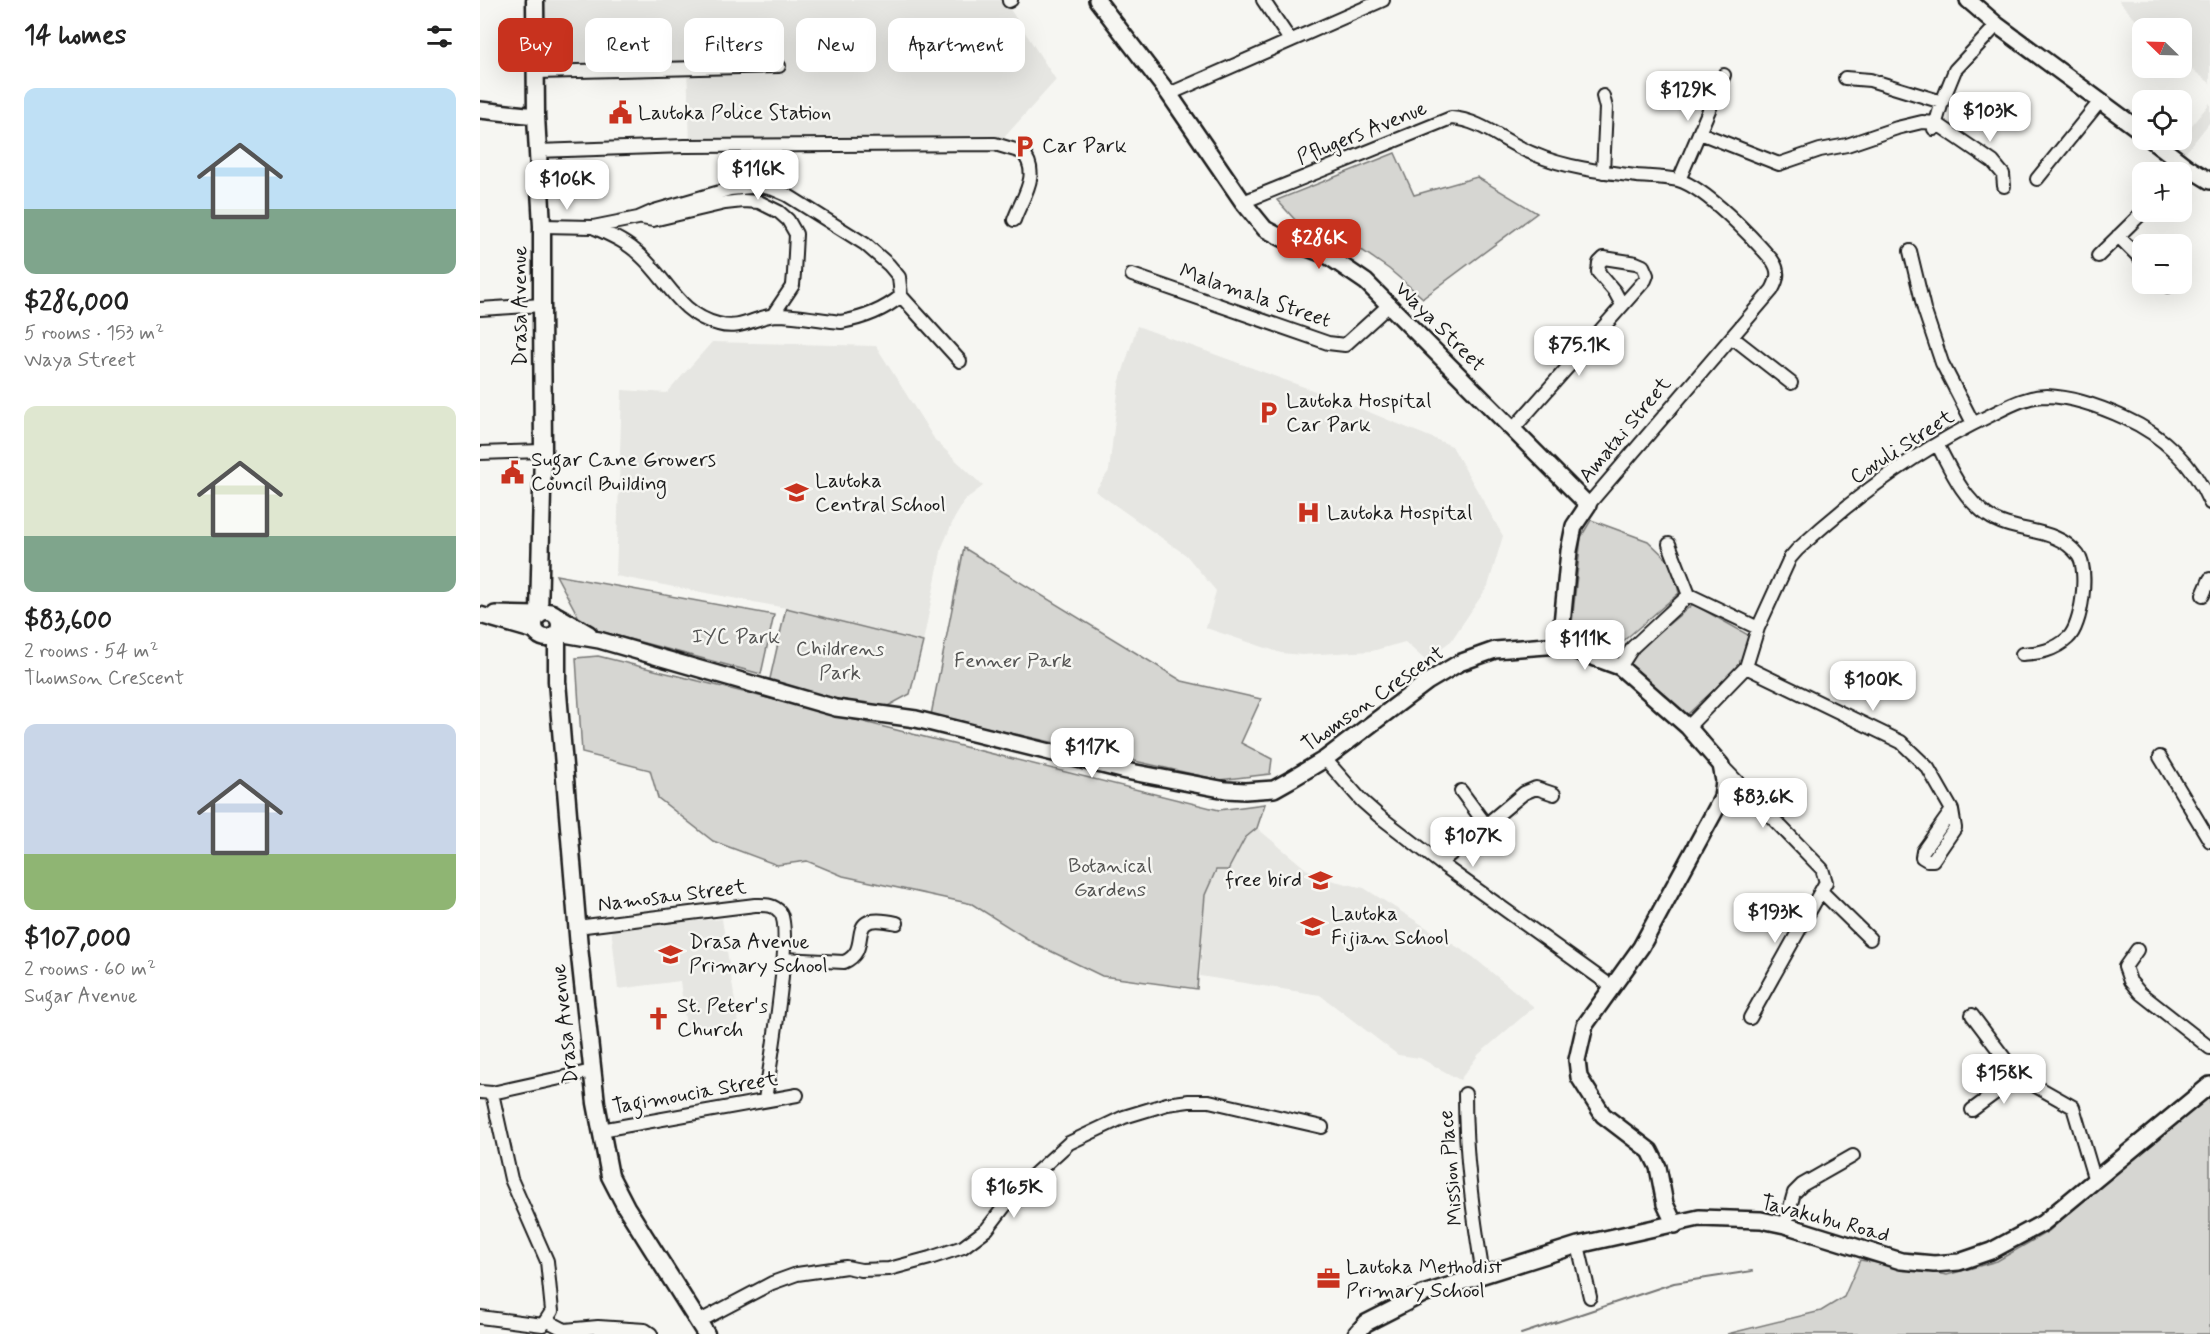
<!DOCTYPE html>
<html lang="en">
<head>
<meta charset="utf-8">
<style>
	body { margin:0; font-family:Mynerve,sans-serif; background:#f6f6f6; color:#222; height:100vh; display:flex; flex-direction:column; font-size:22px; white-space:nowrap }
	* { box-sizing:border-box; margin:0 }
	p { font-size:20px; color:#767676 }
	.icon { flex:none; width:33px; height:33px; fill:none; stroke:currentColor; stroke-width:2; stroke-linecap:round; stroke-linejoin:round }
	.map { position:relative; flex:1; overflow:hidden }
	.panel { display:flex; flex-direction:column; background:#fff; width:480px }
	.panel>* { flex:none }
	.guide { position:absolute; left:18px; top:18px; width:570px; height:54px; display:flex; gap:12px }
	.needle { width:39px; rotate:293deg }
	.tools { position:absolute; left:1652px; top:18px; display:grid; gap:12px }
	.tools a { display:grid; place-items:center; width:60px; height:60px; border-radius:12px; background:#fff; box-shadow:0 6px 24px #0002; font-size:30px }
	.price { position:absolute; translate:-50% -51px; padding:0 14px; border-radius:12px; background:#fff; color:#222; font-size:20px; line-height:39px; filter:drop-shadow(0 2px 3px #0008) }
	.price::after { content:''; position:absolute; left:50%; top:36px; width:18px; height:14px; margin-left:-9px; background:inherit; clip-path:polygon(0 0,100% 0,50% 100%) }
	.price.selected { background:#c8321e; color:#fff }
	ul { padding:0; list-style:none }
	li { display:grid; align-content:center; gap:12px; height:318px; padding:0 24px }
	li span { display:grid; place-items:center; height:186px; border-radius:12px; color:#555 }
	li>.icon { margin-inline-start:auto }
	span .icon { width:108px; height:108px; fill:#fffc; stroke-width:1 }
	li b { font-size:26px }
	h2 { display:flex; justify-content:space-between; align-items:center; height:72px; padding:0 24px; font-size:26px }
	.chip { padding:0 21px; border-radius:12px; background:#fff; box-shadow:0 6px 24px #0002; font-size:21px; line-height:54px }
	.chip.selected { background:#c8321e; color:#fff }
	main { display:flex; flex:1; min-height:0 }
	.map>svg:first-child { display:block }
	.built { fill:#e6e6e2 }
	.green { fill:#d6d6d2; stroke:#797977; stroke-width:1.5 }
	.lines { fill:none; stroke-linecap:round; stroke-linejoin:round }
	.stream { stroke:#727271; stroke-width:2 }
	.minor-casing { stroke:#1c1c1c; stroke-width:16 }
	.major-casing { stroke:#1c1c1c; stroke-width:20 }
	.highway-casing { stroke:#1c1c1c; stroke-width:21 }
	.minor { stroke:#f6f6f2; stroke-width:12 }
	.major { stroke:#f6f6f2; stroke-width:15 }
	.highway { stroke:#f6f6f2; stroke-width:16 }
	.labels { text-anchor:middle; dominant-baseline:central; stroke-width:5; stroke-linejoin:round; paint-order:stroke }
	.poi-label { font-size:21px; fill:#1c1c1c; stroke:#f6f6f2; text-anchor:start }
	.street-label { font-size:21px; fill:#1c1c1c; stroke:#f6f6f2 }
	.park-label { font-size:21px; fill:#545453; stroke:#f6f6f2 }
</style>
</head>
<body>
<main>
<section class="panel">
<h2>14 homes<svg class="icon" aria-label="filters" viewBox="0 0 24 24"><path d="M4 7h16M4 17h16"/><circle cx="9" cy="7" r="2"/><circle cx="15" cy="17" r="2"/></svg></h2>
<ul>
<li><span style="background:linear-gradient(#bfe0f5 65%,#7fa58c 0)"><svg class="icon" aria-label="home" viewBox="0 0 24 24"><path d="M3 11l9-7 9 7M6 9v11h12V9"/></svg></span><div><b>$286,000</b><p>5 rooms · 153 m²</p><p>Waya Street</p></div></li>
<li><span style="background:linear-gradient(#dfe7d0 70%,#7fa58c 0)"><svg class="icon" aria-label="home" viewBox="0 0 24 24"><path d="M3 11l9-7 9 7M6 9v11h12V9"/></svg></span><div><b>$83,600</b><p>2 rooms · 54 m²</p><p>Thomson Crescent</p></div></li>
<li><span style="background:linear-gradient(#c9d6e8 70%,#8fb573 0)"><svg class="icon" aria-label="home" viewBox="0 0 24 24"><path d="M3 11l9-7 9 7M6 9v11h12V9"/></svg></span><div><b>$107,000</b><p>2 rooms · 60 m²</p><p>Sugar Avenue</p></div></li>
</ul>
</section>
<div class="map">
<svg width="1730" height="1334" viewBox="0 0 1730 1334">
	<rect width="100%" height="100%" fill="#f6f6f2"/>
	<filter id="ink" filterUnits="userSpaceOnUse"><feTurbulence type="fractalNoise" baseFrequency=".0167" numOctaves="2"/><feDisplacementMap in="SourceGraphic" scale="12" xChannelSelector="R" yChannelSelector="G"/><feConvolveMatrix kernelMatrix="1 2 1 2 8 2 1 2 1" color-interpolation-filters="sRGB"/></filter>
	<g filter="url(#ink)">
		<!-- built -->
		<path class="built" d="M 58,0 L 524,0 L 576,80 L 520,142 L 210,143 L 207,69 L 58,67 Z
			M 1640,0 L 1730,0 L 1730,83 L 1701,61 L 1701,28 L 1663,28 L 1639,1 Z
			M 1730,103 L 1730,122 L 1702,157 L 1692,149 Z
			M 657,326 L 857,399 L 972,446 L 1023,536 L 1008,586 L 971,641 L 945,660 L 925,642 L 892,651 L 822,655 L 801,653 L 726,628 L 736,591 L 706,555 L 615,491 L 629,471 L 639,384 Z
			M 232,342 L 396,346 L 455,440 L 503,486 L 486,499 L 474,519 L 462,547 L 443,642 L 306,608 L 136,576 L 142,390 L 187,393 Z
			M 777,828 L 826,869 L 846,879 L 884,888 L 993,957 L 1054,1007 L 999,1054 L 980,1080 L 940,1058 L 918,1055 L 840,995 L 720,976 L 725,895 L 736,870 L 748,870 L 765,838 Z
			M 242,919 L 259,1027 L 207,1035 L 200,981 L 138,989 L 131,927 Z"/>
		<!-- green -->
		<path class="green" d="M 915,153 L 934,195 L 997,177 L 1057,213 L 943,298 L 909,269 L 883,251 L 828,230 L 817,222 L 797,200 Z
			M 1111,520 L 1168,541 L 1192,564 L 1199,593 L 1134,649 L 1091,633 L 1101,537 Z
			M 484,548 L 702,681 L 781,699 L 761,743 L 792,759 L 790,774 L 739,780 L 451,715 Z
			M 76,575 L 294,615 L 281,674 L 104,627 Z
			M 1213,604 L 1270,636 L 1262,664 L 1196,725 L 1146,673 L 1158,650 Z
			M 306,608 L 443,642 L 430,694 L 406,707 L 359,700 L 289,683 Z
			M 118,656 L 739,810 L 785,804 L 777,828 L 765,838 L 748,870 L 736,870 L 725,895 L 717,989 L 622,976 L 554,943 L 492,904 L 363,876 L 327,861 L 297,865 L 233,841 L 178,798 L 170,770 L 102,753 L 96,658 Z
			M 1730,1091 L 1730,1334 L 1247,1334 L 1341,1311 L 1364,1297 L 1380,1260 L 1467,1275 L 1517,1261 L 1569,1231 Z"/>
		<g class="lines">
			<!-- stream -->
			<path class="stream" d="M 1041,1334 L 1194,1283 L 1272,1271"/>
			<defs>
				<path id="minor" d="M 783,0 L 810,40
					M 529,1 L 531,0
					M 57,72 L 299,66
					M 1365,78 L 1390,80 L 1462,102
					M 689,94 L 903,0
					M 1454,129 L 1462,102 L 1475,70 L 1517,25
					M 1220,133 L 1299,164 L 1340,150 L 1367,145 L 1417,128 L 1442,122 L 1456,123 L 1513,162 L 1523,174 L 1524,186
					M 57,151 L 205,146 L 515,144 L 542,152 C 562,174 542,197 534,220
					M 1123,172 L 1126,108 L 1123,96
					M 1557,179 L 1621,100
					M 1199,180 L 1244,75
					M 763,202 L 971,118 C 1002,120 1025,143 1054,154 C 1086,168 1123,172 1157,176 C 1170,177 1186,177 1198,180 C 1226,188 1273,238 1292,260 C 1300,271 1298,279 1292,290 L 1108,505
					M 162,218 L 173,220 L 245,203 L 263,201 L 279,202 L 299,212 L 308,220 L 316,234 L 314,273 L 313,285 L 293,315
					M 62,226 L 113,227 L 158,218 L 174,211 L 250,189 L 280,186 L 293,189 L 307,195 L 385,244 L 409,265 L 419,277 L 421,296 L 480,361
					M 113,227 C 130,235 147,242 160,255 C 188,280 199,314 238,324 C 261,331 276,316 296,315 C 318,315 340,320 361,322 C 384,318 403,311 421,296
					M 1638,236 L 1662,260
					M 1430,251 L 1444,309 L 1462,363 L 1493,423
					M 1618,256 L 1663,212
					M 652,275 L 848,343 L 865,345 L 908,306
					M 1685,284 L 1688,286
					M 0,309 L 62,305
					M 1252,337 L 1311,383
					M 1033,429 L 1165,280 L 1167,275 L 1163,266 L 1156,263 L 1124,258 L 1119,263 L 1118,272 L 1135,292 L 1142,305
					M 1457,444 C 1471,470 1482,497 1507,515 C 1535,535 1575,525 1598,555 C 1609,569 1602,626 1588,638 C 1574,651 1559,653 1542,654
					M 0,453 L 63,451
					M 1189,544 L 1209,595
					M 1209,595 L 1278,628
					M 1723,595 L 1730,579
					M 1140,667 L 1153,647 L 1209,595
					M 1266,667 L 1421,742 L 1448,768 L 1472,810 L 1475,828 L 1453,860 L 1447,860 L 1442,857 L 1443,851 L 1472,810
					M 1208,727 L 1266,667 L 1278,628 L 1310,558 L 1317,550 C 1375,496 1439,449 1511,415 C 1529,406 1546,396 1567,396 C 1594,397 1621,407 1645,418 C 1683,435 1714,465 1730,503
					M 1680,757 L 1730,841
					M 845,759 L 882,801 L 899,816 L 960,863 L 1131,986
					M 1241,765 L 1342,869 L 1346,882 L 1270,1018
					M 981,791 L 1006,825
					M 960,863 L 1044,793 L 1056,788 L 1074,794
					M 1342,892 L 1390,939
					M 97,927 L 275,905 C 285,905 293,904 300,912 C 314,929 289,1071 285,1100
					M 1657,950 L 1645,967 L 1650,981 L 1660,993 L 1730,1048
					M 304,959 L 364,962 C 396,949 359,910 417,923
					M 1492,1015 L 1538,1076 L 1593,1107 L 1615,1181
					M 0,1092 L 12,1093 L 112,1071
					M 985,1094 C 985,1156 993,1214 1003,1275
					M 1492,1110 L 1538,1076
					M 121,1130 L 317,1095
					M 1305,1225 L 1314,1193 L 1322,1185 L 1373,1156
					M 1098,1245 L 1110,1297
					M 0,1317 L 63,1325 L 72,1311 L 67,1261 L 31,1179 L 12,1093
					M 66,1320 L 85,1330 L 118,1327 L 165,1330 L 171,1334
					M 218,1322 L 292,1283 L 317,1274 L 366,1267 L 381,1270 L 409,1269 L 450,1258 L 483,1247 L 507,1229 L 537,1190 L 589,1143 L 644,1117 L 687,1104 L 709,1101 L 729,1101 L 842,1127"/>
				<path id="major" d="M 617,0 L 689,94 L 763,202 L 785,229 L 804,239 L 848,256 L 886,282 L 1108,505 L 1094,526 L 1089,551 L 1080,645
					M 1488,0 L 1517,25 L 1662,132
					M 0,110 L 56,116
					M 1672,140 L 1707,167 L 1730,181
					M 15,614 L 57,615
					M 0,615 L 55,631
					M 78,616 L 109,634
					M 78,633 L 119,640 L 356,708 L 436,719 L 646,771 L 746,790 L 765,791 L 794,789 L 810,780 L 845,759 L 947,682 L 979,663 L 1015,650 L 1080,645 L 1140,667 L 1208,727 L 1241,765 L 1244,781 L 1242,798 L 1161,947 L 1105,1025 L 1097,1060 L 1099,1077 L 1123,1115 L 1170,1151 L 1178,1167 L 1185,1204 L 1195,1225
					M 876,1334 L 886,1323 L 943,1294 L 1098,1245 L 1219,1218 L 1281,1220 L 1305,1225 L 1421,1261 L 1454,1264 L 1479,1262 L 1511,1251 L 1563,1223 L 1730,1085"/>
				<path id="highway" d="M 55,0 L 56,116 L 62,226 L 62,305 L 63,451 L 59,614
					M54 625a13 13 0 1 1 26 0a13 13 0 1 1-26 0Z
					M 77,634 L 77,681 L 99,947 L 116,1103 L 130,1176 L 146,1207 L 226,1334"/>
			</defs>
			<!-- minor casing -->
			<use href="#minor" class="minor-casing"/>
			<!-- major casing -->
			<use href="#major" class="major-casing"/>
			<!-- highway casing -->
			<use href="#highway" class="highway-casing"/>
			<!-- minor -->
			<use href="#minor" class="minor"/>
			<!-- major -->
			<use href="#major" class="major"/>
			<!-- highway -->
			<use href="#highway" class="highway"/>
		</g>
	</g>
	<!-- icons -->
	<defs>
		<symbol id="civic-bare" viewBox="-9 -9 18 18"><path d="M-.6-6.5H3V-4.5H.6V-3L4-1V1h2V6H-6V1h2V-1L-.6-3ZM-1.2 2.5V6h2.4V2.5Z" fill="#c8321e" stroke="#f6f6f2" stroke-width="2.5" paint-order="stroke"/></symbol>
		<symbol id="parking-bare" viewBox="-9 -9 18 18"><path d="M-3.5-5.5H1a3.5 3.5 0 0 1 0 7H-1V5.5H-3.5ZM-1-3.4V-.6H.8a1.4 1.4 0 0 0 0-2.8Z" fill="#c8321e" stroke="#f6f6f2" stroke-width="2.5" paint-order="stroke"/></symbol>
		<symbol id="school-bare" viewBox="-9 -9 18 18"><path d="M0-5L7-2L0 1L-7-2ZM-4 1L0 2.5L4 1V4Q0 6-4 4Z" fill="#c8321e" stroke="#f6f6f2" stroke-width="2.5" paint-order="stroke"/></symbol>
		<symbol id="hospital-bare" viewBox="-9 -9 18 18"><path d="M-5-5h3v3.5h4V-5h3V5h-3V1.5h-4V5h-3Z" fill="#c8321e" stroke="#f6f6f2" stroke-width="2.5" paint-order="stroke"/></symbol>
		<symbol id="church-bare" viewBox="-9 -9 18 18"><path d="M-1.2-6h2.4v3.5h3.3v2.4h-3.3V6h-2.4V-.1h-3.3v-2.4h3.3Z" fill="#c8321e" stroke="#f6f6f2" stroke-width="2.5" paint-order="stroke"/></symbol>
		<symbol id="office-bare" viewBox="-9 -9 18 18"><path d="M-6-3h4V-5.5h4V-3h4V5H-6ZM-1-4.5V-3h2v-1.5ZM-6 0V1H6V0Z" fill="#c8321e" stroke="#f6f6f2" stroke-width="2.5" paint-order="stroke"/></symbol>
	</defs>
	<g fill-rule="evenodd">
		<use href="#civic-bare" x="124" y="96" width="33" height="33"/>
		<use href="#parking-bare" x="528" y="130" width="33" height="33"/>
		<use href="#parking-bare" x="772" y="396" width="33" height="33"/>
		<use href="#civic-bare" x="16" y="456" width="33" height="33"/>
		<use href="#school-bare" x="300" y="476" width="33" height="33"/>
		<use href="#hospital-bare" x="812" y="496" width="33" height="33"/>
		<use href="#school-bare" x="824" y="864" width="33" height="33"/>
		<use href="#school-bare" x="816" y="910" width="33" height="33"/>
		<use href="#school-bare" x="174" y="938" width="33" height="33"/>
		<use href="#church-bare" x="162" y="1002" width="33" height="33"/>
		<use href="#office-bare" x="832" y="1262" width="33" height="33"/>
	</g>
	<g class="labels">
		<!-- poi labels -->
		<g class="poi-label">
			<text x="158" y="113">Lautoka Police Station</text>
			<text x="562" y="146">Car Park</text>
			<text x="806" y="401">Lautoka Hospital<tspan x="806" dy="24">Car Park</tspan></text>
			<text x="51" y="460">Sugar Cane Growers<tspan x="51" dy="24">Council Building</tspan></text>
			<text x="335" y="481">Lautoka<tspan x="335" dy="24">Central School</tspan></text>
			<text x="847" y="513">Lautoka Hospital</text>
			<text x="822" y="880" text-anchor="end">free bird</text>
			<text x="851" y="914">Lautoka<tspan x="851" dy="24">Fijian School</tspan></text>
			<text x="209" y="942">Drasa Avenue<tspan x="209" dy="24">Primary School</tspan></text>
			<text x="197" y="1006">St. Peter's<tspan x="197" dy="24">Church</tspan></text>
			<text x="866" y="1267">Lautoka Methodist<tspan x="866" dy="24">Primary School</tspan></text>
		</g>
		<!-- street labels -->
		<g class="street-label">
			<text transform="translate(882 133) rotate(-22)">Pflugers Avenue</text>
			<text transform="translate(775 296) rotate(19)">Malamala Street</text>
			<text transform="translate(40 306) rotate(-90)">Drasa Avenue</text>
			<text transform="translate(960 327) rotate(45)">Waya Street</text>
			<text transform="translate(1145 430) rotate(-50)">Amatai Street</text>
			<text transform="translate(1422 447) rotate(-33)">Covuli Street</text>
			<text transform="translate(893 699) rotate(-35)">Thomson Crescent</text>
			<text transform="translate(192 896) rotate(-7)">Namosau Street</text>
			<text transform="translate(85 1024) rotate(-96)">Drasa Avenue</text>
			<text transform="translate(215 1093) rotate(-10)">Tagimoucia Street</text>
			<text transform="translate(971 1168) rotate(-95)">Mission Place</text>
			<text transform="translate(1345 1219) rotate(15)">Tavakubu Road</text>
		</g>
		<!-- park labels -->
		<g class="park-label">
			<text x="256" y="637">IYC Park</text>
			<text x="360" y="649">Childrens<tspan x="360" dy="24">Park</tspan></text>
			<text x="533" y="661">Fenner Park</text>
			<text x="630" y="866">Botanical<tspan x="630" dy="24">Gardens</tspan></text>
		</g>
	</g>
</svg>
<div class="tools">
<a><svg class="needle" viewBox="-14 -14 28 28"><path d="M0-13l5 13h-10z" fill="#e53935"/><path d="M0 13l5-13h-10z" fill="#767676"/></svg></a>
<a><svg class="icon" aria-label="locate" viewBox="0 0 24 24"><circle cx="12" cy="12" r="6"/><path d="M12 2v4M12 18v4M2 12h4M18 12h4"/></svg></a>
<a>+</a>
<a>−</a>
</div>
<b class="price" style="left:1208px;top:122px">$129K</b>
<b class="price" style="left:1510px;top:143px">$103K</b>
<b class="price" style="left:278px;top:201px">$116K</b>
<b class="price" style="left:87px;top:211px">$106K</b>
<b class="price selected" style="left:839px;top:270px">$286K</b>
<b class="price" style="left:1099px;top:377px">$75.1K</b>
<b class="price" style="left:1105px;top:671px">$111K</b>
<b class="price" style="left:1393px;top:712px">$100K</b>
<b class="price" style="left:612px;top:779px">$117K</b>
<b class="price" style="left:1283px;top:829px">$83.6K</b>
<b class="price" style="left:993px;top:868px">$107K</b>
<b class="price" style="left:1295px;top:944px">$193K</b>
<b class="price" style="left:1524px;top:1105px">$158K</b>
<b class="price" style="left:534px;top:1219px">$165K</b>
<div class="guide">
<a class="chip selected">Buy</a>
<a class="chip">Rent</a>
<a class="chip">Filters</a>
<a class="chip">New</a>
<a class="chip">Apartment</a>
</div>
</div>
</main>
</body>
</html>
